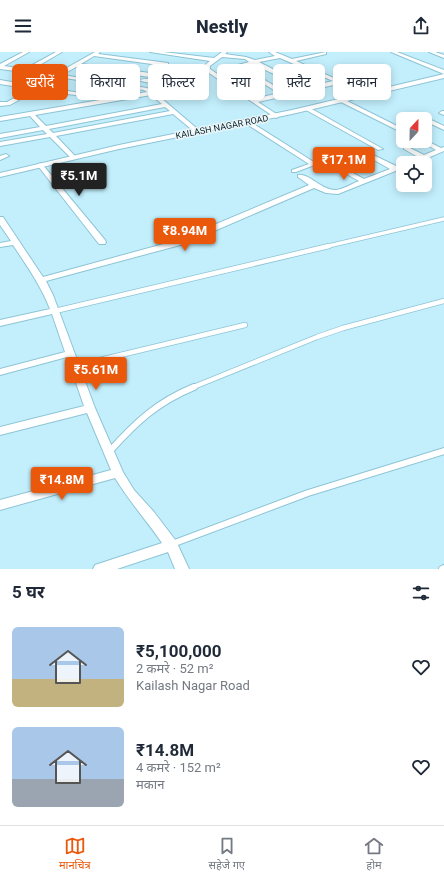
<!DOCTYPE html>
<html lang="hi">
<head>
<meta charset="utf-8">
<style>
	body { margin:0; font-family:Roboto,"Noto Sans Devanagari",sans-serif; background:#f6f6f7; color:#1f2937; height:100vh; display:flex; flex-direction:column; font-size:15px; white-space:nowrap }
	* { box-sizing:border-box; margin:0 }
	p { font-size:13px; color:#747a83 }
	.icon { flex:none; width:22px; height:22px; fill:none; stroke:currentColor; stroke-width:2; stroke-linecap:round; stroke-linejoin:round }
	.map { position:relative; height:517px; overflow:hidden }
	.drawer { display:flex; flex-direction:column; background:#fff; flex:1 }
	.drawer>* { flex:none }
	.banner { position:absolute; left:12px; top:12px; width:420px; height:36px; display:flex; gap:8px }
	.needle { width:26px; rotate:22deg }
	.fabs { position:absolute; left:396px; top:60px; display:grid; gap:8px }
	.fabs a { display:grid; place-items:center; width:36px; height:36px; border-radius:6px; background:#fff; box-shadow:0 2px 10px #0003; font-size:20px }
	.price { position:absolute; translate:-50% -34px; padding:0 9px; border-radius:4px; background:#ea580c; color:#fff; font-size:13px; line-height:26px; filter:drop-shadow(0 1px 2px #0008) }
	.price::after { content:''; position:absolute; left:50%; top:24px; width:12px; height:9px; margin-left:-6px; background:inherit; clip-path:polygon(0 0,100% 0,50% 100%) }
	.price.active { background:#222; color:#fff }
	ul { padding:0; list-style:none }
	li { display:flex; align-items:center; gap:12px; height:100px; padding:0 12px }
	li span { display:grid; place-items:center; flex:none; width:112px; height:80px; border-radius:6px; color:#555 }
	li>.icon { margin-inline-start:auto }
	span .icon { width:48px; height:48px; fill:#fffc; stroke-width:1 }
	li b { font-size:17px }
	h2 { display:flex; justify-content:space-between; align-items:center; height:48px; padding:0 12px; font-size:17px }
	.pill { padding:0 14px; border-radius:6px; background:#fff; box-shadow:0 2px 10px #0003; font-size:14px; line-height:36px }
	.pill.active { background:#ea580c; color:#fff }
	header { display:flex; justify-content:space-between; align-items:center; height:52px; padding:0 12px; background:#fff; font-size:18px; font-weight:800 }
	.tabs { display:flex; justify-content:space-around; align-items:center; height:56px; border-top:1px solid #e0e1e3; background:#fff; font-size:11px; color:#747a83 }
	.tabs a { display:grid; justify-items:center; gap:2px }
	.tabs .active { color:#ea580c }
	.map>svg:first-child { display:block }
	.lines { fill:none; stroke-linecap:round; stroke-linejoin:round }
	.service-far2-casing { stroke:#8dc4d5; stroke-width:5 }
	.service-far1-casing { stroke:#8dc4d5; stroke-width:6 }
	.service-casing { stroke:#8dc4d5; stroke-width:8 }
	.minor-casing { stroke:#8dc4d5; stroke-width:2 }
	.tertiary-casing { stroke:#8dc4d5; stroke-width:2 }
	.service-far2 { stroke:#fff; stroke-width:3.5 }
	.service-far1 { stroke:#fff; stroke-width:4.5 }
	.service { stroke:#fff; stroke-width:6 }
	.minor { fill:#fff; fill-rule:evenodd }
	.tertiary { fill:#fff; fill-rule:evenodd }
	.labels { text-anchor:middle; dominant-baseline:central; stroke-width:3; stroke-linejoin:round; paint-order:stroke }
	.far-street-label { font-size:9px; fill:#092027; stroke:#ebf6f9 }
</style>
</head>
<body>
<header><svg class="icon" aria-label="menu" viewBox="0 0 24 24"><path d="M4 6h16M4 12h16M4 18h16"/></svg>Nestly<svg class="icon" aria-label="share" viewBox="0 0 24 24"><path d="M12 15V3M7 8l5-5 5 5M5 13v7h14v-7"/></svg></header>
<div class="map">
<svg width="444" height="517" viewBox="0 0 444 517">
	<rect width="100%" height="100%" fill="#c3effd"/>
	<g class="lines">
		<defs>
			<path id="service-far2" d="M 324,195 L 444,167"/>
			<path id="service-far1" d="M 55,259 L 329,194
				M 75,314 L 245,273
				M 191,336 L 317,285 L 343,276 L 444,249"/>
			<path id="service" d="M 109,400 C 135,371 157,350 194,335
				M 172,492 L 308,441 L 444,399
				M 442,517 L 444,516"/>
			<path id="minor" d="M 23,0 L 29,0 L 4,14 L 25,17 L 56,0 L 62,0 L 31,18 L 56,22 L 95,0 L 100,0 L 98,2 L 168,11 L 168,13 L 166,14 L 94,4 L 81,12 L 150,21 L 153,23 L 150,25 L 76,15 L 62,23 L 147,36 L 154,40 L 201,80 L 196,81 L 173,62 L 56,84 L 75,104 L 76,105 L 73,107 L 71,106 L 50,85 L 0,94 L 0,90 L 47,82 L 43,78 L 0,86 L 0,82 L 40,75 L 30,64 L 0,69 L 0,65 L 147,40 L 144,38 L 58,25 L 41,35 L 81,41 L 84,43 L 83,44 L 37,38 L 10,53 L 0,54 L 0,50 L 7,50 L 31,37 L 0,32 L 0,28 L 35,34 L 52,24 L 0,17 L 0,12 ZM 151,43 L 162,52 L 46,74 L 35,63 ZM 165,55 L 170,59 L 53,81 L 49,77 Z
				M 150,0 L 163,0 L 214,6 L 222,0 L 227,0 L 225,2 L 246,5 L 255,8 L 275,4 L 269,0 L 275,0 L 292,7 L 326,0 L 326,2 L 296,9 L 369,42 L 364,43 L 338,32 L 258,50 L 278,63 L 278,65 L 276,66 L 206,19 C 192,18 191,25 179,29 C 167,34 154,32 141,29 L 140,28 C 146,25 163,30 172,28 C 185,25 189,15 204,16 L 205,13 L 210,9 ZM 222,5 L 245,7 L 249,10 L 234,14 L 279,41 L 254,47 L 210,17 L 210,14 ZM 280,6 L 333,29 L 285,40 L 241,14 L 253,12 L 284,27 L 288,27 L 288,25 L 259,10 Z
				M 391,0 L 397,0 L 444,18 L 444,22 Z
				M 429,0 L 435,0 L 444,3 L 444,6 Z
				M 343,47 L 403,77 L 403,81 L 341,50 L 341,48 Z
				M 306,56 L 310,56 L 383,97 L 378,98 L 306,58 Z
				M 442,59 L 444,59 L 444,63 L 439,61 Z
				M 423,66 L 427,66 L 444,74 L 444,78 L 425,69 L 425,67 L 422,67 Z
				M 245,69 L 249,69 L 317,112 L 296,120 L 292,120 L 292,118 L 309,112 L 245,71 Z
				M 425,88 L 441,96 L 444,95 L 444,99 L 416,111 L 407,111 L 418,105 L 404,97 L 404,95 L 408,95 L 424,103 L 436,98 L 420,89 L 425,89 Z
				M 369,101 L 396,114 L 403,112 L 403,116 L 338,142 L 326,141 L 314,136 L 184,192 L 46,229 L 53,243 L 95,356 L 123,420 L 134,438 L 154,460 L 176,489 L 189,517 L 175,517 L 168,500 L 117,517 L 93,517 L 95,513 L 162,491 C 147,469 129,449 115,426 L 0,458 L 0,448 L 111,418 L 87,361 L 0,383 L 0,375 L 84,354 L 67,305 L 0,323 L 0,317 L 65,300 L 52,262 L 0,274 L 0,268 L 50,257 C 41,234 27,214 13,193 L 0,195 L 0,191 L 11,189 L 0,173 L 0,165 L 3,165 L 43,225 L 178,188 L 309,133 L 298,125 L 298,123 C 309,121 321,138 335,138 C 342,138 351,132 359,129 L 332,114 L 332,112 L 336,112 L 364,127 L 390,117 L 367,104 L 367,102 Z
				M 6,102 L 9,104 L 0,108 L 0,104 Z
				M 40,111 L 42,112 L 105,188 L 106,190 L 105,192 L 99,192 L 38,114 L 37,113 Z"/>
			<path id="tertiary" d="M 444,22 L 444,26 L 292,62 L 119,97 L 0,125 L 0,121 L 119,93 L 292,58 Z"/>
		</defs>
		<!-- service-far2 casing -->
		<use href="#service-far2" class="service-far2-casing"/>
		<!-- service-far1 casing -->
		<use href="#service-far1" class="service-far1-casing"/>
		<!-- service casing -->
		<use href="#service" class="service-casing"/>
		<!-- minor casing -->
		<use href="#minor" class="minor-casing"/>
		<!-- tertiary casing -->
		<use href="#tertiary" class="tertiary-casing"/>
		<!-- service-far2 -->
		<use href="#service-far2" class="service-far2"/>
		<!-- service-far1 -->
		<use href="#service-far1" class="service-far1"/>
		<!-- service -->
		<use href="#service" class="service"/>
		<!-- minor -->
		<use href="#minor" class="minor"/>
		<!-- tertiary -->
		<use href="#tertiary" class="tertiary"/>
	</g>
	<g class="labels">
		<!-- far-street labels -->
		<g class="far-street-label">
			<text transform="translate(222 75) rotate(-11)">KAILASH NAGAR ROAD</text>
		</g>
	</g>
</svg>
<div class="fabs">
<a><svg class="needle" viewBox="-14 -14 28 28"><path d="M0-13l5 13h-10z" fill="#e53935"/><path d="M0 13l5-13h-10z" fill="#747a83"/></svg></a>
<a><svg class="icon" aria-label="locate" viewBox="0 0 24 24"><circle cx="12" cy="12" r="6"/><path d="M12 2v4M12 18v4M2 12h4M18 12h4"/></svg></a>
</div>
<b class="price" style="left:344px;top:129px">₹17.1M</b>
<b class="price active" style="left:79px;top:145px">₹5.1M</b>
<b class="price" style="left:185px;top:200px">₹8.94M</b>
<b class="price" style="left:96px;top:339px">₹5.61M</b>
<b class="price" style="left:62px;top:449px">₹14.8M</b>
<div class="banner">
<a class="pill active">खरीदें</a>
<a class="pill">किराया</a>
<a class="pill">फ़िल्टर</a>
<a class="pill">नया</a>
<a class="pill">फ़्लैट</a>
<a class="pill">मकान</a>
</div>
</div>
<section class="drawer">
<h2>5 घर<svg class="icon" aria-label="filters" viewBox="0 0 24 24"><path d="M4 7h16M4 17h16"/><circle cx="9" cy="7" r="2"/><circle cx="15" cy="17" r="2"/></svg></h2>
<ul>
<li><span style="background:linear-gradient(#a9c7e8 65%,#c2b280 0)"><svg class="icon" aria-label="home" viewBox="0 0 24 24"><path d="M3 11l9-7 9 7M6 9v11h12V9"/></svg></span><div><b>₹5,100,000</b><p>2 कमरे · 52 m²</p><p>Kailash Nagar Road</p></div><svg class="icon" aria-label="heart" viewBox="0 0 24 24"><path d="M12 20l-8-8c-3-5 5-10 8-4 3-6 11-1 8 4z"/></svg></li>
<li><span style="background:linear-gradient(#a9c7e8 65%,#9aa5b1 0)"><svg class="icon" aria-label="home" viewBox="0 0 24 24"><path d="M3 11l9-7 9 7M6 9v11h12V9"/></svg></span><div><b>₹14.8M</b><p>4 कमरे · 152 m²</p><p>मकान</p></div><svg class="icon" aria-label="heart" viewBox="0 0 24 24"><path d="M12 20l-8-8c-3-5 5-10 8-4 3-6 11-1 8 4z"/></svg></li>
</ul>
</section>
<nav class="tabs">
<a class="active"><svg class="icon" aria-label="map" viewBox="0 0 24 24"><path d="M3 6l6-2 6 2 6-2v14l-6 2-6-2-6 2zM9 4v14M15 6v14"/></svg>मानचित्र</a>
<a><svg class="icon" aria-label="saved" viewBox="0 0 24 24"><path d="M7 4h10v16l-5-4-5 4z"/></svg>सहेजे गए</a>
<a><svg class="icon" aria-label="home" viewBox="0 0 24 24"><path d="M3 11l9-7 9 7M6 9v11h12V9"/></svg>होम</a>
</nav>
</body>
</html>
